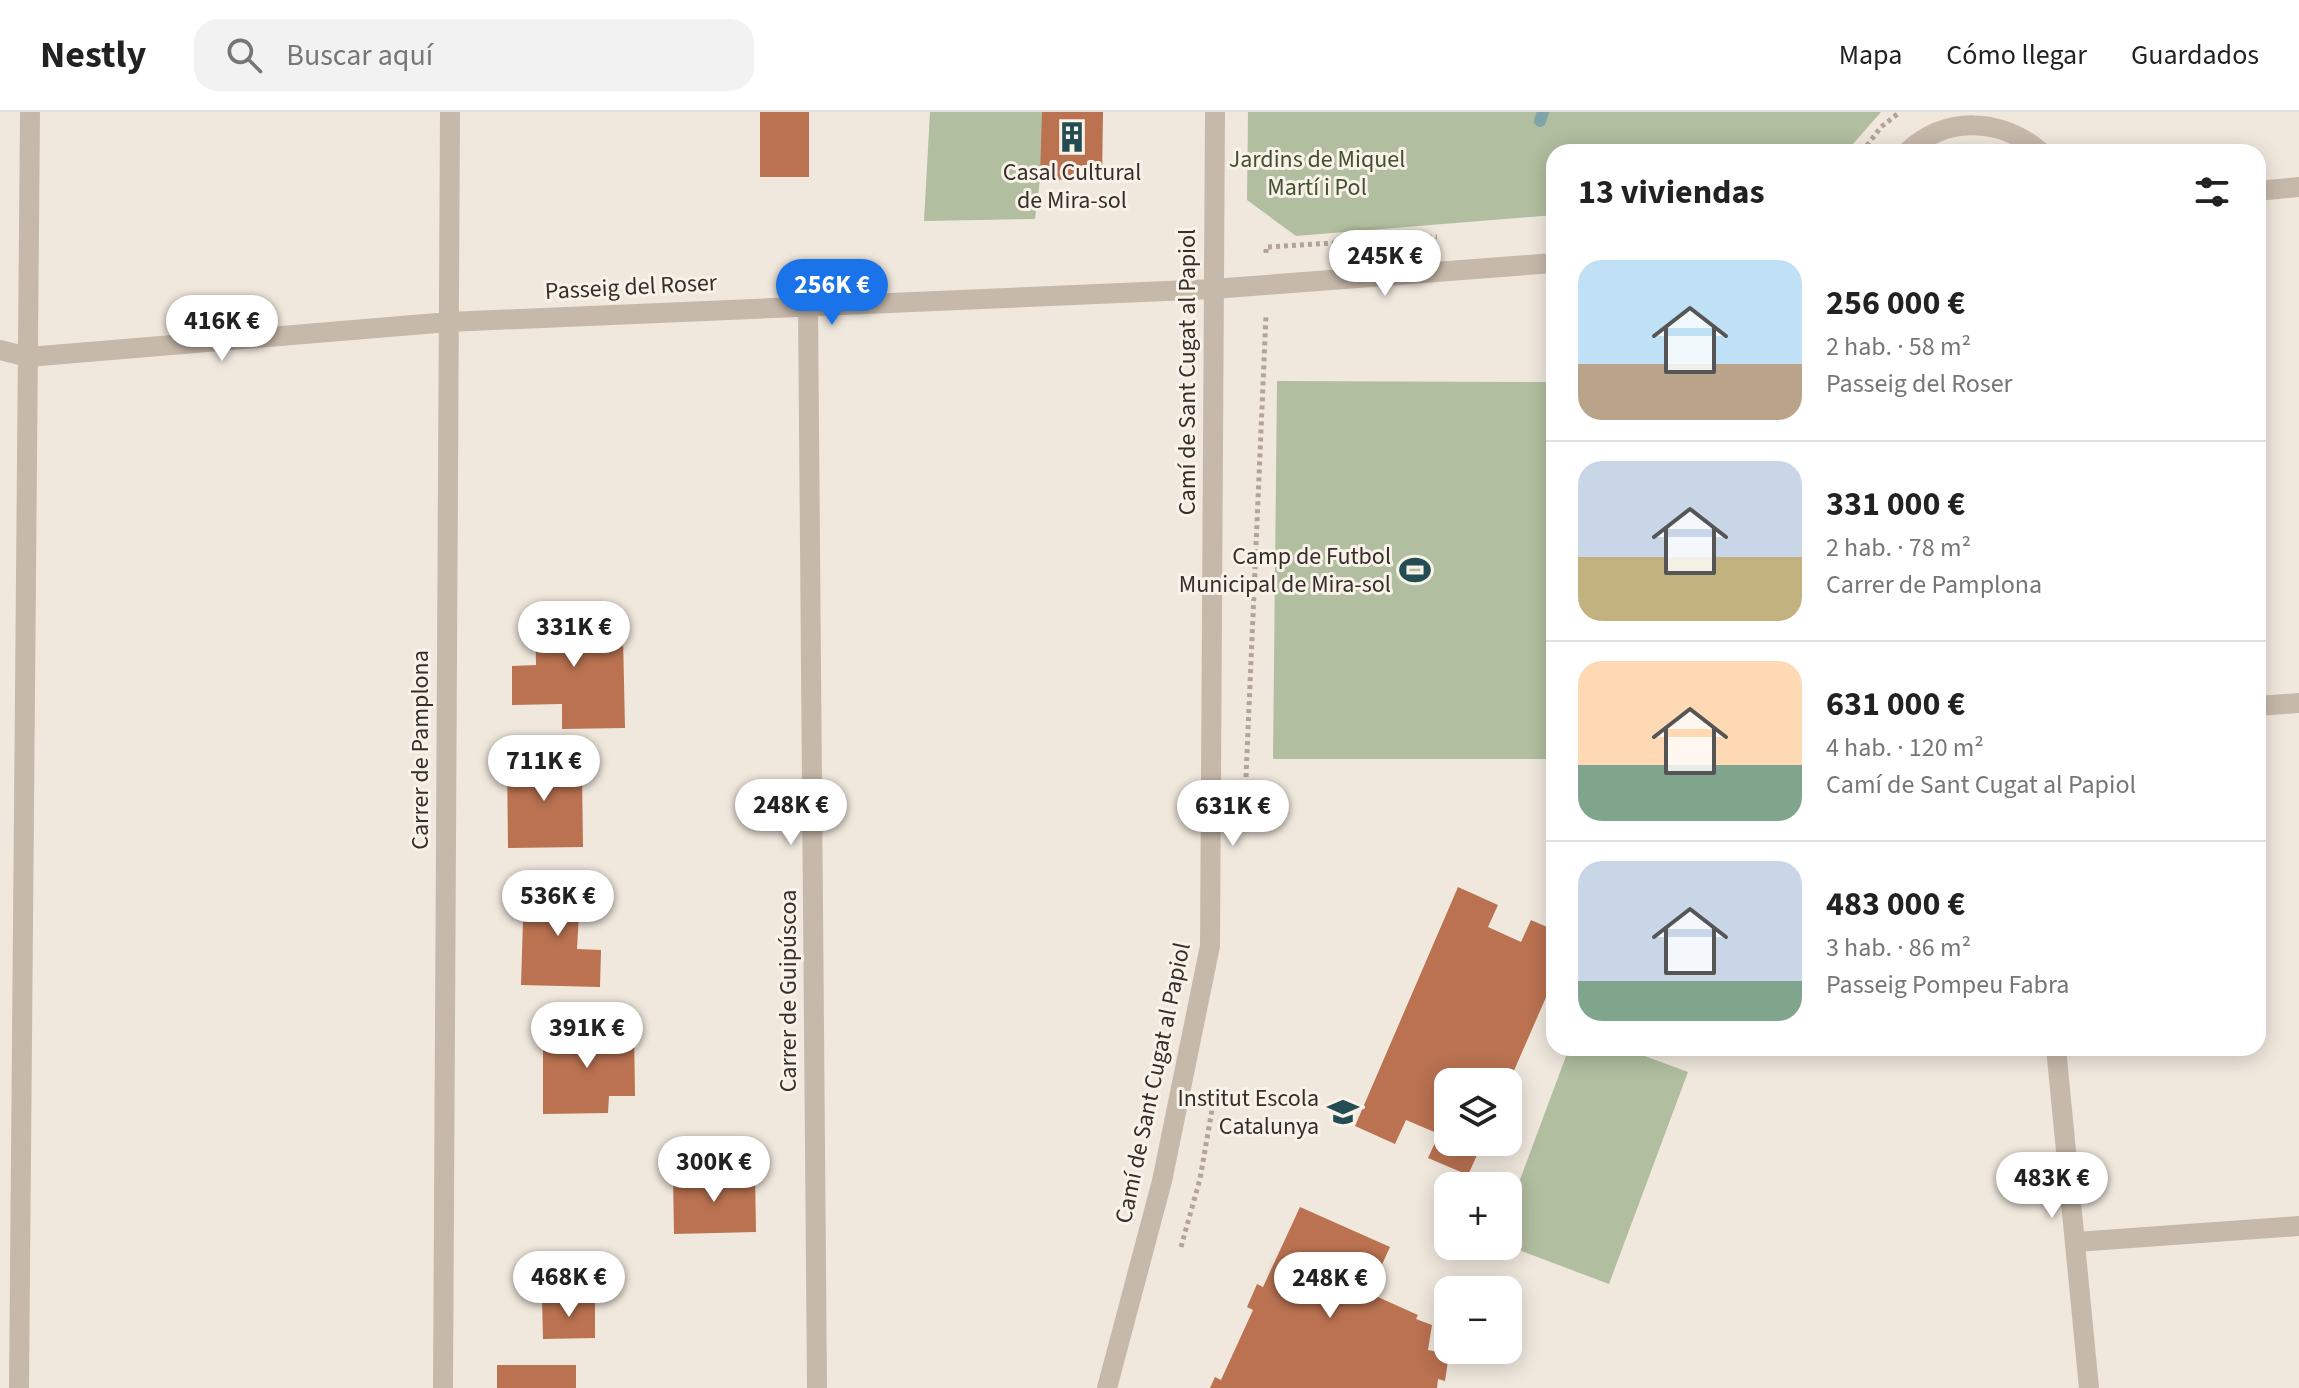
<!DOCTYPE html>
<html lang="es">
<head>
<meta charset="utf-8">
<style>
	body { margin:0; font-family:"Source Sans 3",sans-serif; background:#f2f2f2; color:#222; height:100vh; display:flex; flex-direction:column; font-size:30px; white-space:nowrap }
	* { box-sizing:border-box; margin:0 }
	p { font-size:26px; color:#767676 }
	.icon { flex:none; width:44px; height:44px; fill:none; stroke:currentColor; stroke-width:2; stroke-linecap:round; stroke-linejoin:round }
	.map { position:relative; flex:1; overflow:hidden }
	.sheet { position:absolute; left:1546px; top:32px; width:720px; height:912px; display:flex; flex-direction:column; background:#fff; border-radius:24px; box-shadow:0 4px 20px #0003 }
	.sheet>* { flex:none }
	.fabs { position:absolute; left:1434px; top:956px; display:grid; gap:16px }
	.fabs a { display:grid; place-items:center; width:88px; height:88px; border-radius:16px; background:#fff; box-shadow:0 4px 20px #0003; font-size:40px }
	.price { position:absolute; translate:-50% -68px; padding:0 18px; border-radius:28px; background:#fff; color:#222; font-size:26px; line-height:52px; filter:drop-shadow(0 2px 4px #0008) }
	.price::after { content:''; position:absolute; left:50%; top:48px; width:24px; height:18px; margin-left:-12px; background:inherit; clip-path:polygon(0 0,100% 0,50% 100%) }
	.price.active { background:#1a73e8; color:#fff }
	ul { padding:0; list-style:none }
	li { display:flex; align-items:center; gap:24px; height:200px; padding:0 32px }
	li+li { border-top:2px solid #e0e0e0 }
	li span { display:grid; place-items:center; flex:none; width:224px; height:160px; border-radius:24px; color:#555 }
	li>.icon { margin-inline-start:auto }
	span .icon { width:96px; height:96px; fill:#fffc; stroke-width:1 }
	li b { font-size:34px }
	h2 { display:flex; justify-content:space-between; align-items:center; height:96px; padding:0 32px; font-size:34px }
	header { display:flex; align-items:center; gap:48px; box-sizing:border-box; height:112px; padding:0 40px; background:#fff; border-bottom:2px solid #e0e0e0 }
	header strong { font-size:38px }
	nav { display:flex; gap:44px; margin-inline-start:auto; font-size:28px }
	.search { width:560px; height:72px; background:#f2f2f2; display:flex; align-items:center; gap:20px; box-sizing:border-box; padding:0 28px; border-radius:24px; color:#767676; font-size:30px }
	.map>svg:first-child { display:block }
	.green { fill:#b1be9f }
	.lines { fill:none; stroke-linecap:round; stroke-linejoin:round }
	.stream { stroke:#7fa5aa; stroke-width:12 }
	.building { fill:#ba7251 }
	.path { stroke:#b3a495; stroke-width:5; stroke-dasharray:4 4; stroke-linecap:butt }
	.pedestrian { stroke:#c7b9aa; stroke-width:20 }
	.minor { stroke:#c7b9aa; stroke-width:20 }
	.tertiary { stroke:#c7b9aa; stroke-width:20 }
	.labels { text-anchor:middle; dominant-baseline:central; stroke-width:6; stroke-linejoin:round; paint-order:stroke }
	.park-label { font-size:24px; fill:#42512f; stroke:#f8f2e9 }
	.poi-label { font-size:24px; fill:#352e29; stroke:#f8f2e9; text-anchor:end }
	.street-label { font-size:24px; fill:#352e29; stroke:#f8f2e9 }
</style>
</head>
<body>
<header>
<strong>Nestly</strong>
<div class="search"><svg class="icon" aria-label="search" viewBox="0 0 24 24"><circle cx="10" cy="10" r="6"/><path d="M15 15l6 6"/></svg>Buscar aquí</div>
<nav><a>Mapa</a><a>Cómo llegar</a><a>Guardados</a></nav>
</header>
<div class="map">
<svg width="2299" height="1276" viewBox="0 0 2299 1276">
	<rect width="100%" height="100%" fill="#f0e8dd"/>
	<!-- green -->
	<path class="green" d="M 930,0 L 1042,0 L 1042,51 L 1035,107 L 924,109 Z
		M 1248,0 L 1881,0 L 1846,40 L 1554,40 L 1554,103 L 1296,124 L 1247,88 Z
		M 1277,269 L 1554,270 L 1554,647 L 1273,647 Z
		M 1569,936 L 1623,936 L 1688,960 L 1609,1172 L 1508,1134 L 1508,1100 Z"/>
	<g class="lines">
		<!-- stream -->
		<path class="stream" d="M 1540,9 L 1543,0"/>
	</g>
	<!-- building -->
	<path class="building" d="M 760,0 L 809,0 L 809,65 L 760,65 Z
		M 1042,0 L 1103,0 L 1102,69 L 1040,67 Z
		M 594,490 L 595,526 L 623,525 L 625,616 L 562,617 L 562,592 L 512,593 L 512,554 L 536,553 L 535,491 Z
		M 565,642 L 566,662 L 582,662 L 583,735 L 508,736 L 507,643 Z
		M 524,775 L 600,778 L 599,802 L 579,801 L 577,837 L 601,838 L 600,875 L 521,873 Z
		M 1458,775 L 1498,793 L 1488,815 L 1521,830 L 1531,808 L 1554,818 L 1554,867 L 1509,970 L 1448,970 L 1448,1030 L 1483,1030 L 1468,1063 L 1428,1046 L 1439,1022 L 1406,1008 L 1395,1032 L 1355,1014 Z
		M 634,918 L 635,984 L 609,984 L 608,1001 L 543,1002 L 543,920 Z
		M 755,1062 L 756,1120 L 674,1122 L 673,1063 Z
		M 1300,1095 L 1390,1135 L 1369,1181 L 1418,1203 L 1416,1207 L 1432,1213 L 1428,1238 L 1449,1242 L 1445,1269 L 1438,1267 L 1437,1276 L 1210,1276 L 1215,1265 L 1221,1268 L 1253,1198 L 1247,1195 L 1257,1172 L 1263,1175 Z
		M 542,1187 L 595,1187 L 595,1226 L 543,1227 Z
		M 497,1253 L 576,1253 L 576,1276 L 497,1276 Z"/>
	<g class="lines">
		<!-- path -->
		<path class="path" d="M 1862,40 L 1881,15 L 1900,0
			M 1266,141 L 1266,135 L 1437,125
			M 1246,665 L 1266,203
			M 1181,1135 L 1200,1067 L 1213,992"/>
		<!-- pedestrian -->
		<path class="pedestrian" d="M 2076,1130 L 2299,1114"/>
		<!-- minor -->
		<path class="minor" d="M 2258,79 L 2299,75
			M 808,194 L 817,1276
			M 0,238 L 28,245 L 449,210 L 1213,177 L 1554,151
			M 2258,594 L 2299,591
			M 19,1276 L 30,0
			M 443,1276 L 450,0"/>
		<!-- tertiary -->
		<path class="tertiary" d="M 1907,40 C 1947,3 2001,6 2041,40
			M 2056,936 L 2089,1276
			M 1107,1276 L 1162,1069 L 1210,834 L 1215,0"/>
	</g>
	<!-- icons -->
	<defs>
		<symbol id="building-bare" viewBox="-9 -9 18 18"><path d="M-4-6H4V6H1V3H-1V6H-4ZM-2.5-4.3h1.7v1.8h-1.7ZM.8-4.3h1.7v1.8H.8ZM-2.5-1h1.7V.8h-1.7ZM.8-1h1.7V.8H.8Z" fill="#234c53" stroke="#f8f2e9" stroke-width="2.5" paint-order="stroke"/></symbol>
		<symbol id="stadium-bare" viewBox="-9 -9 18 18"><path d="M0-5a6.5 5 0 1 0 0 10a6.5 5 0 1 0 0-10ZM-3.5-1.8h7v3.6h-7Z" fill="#234c53" stroke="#f8f2e9" stroke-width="2.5" paint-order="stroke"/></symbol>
		<symbol id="school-bare" viewBox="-9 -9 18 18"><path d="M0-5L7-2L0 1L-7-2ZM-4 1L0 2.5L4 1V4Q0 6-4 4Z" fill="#234c53" stroke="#f8f2e9" stroke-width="2.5" paint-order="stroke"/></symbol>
	</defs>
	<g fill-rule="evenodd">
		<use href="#building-bare" x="1050" y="3" width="44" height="44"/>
		<use href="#stadium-bare" x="1393" y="436" width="44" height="44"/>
		<use href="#school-bare" x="1321" y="978" width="44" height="44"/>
	</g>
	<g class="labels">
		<!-- park labels -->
		<g class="park-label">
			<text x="1317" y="47">Jardins de Miquel<tspan x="1317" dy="28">Martí i Pol</tspan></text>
		</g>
		<!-- poi labels -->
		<g class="poi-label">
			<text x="1072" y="60" text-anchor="middle">Casal Cultural<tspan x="1072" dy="28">de Mira-sol</tspan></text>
			<text x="1391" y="444">Camp de Futbol<tspan x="1391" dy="28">Municipal de Mira-sol</tspan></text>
			<text x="1319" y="986">Institut Escola<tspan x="1319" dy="28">Catalunya</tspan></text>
		</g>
		<!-- street labels -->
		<g class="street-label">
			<text transform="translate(631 175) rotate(-3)">Passeig del Roser</text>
			<text transform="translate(1187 260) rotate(-90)">Camí de Sant Cugat al Papiol</text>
			<text transform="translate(420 638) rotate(-90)">Carrer de Pamplona</text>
			<text transform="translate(788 879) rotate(-90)">Carrer de Guipúscoa</text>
			<text transform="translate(1153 971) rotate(-78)">Camí de Sant Cugat al Papiol</text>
		</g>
	</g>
</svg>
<div class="fabs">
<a><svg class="icon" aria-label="layers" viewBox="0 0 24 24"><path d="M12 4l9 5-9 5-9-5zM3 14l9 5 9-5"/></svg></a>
<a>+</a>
<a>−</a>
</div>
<b class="price" style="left:1385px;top:186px">245K €</b>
<b class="price active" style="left:832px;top:215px">256K €</b>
<b class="price" style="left:222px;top:251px">416K €</b>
<b class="price" style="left:574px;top:557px">331K €</b>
<b class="price" style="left:544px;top:691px">711K €</b>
<b class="price" style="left:791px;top:735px">248K €</b>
<b class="price" style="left:1233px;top:736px">631K €</b>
<b class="price" style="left:558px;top:826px">536K €</b>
<b class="price" style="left:587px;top:958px">391K €</b>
<b class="price" style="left:714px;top:1092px">300K €</b>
<b class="price" style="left:2052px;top:1108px">483K €</b>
<b class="price" style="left:569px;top:1207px">468K €</b>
<b class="price" style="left:1330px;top:1208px">248K €</b>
<section class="sheet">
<h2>13 viviendas<svg class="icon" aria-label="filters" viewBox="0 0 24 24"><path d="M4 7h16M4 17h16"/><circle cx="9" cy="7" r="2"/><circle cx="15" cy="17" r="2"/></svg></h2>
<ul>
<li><span style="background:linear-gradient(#bfe0f5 65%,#b9a48a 0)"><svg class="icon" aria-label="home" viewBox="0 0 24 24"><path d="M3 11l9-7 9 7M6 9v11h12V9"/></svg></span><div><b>256 000 €</b><p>2 hab. · 58 m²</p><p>Passeig del Roser</p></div></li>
<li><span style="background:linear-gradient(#c9d6e8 60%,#c2b280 0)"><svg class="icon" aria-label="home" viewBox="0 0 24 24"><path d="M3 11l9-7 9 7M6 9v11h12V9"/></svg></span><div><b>331 000 €</b><p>2 hab. · 78 m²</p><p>Carrer de Pamplona</p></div></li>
<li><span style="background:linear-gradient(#ffd9b3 65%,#7fa58c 0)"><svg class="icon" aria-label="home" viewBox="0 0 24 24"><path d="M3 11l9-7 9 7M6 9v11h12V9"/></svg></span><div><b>631 000 €</b><p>4 hab. · 120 m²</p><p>Camí de Sant Cugat al Papiol</p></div></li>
<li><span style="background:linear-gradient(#c9d6e8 75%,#7fa58c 0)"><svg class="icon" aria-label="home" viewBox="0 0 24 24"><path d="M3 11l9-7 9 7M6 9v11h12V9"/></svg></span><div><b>483 000 €</b><p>3 hab. · 86 m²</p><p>Passeig Pompeu Fabra</p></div></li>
</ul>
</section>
</div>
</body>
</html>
